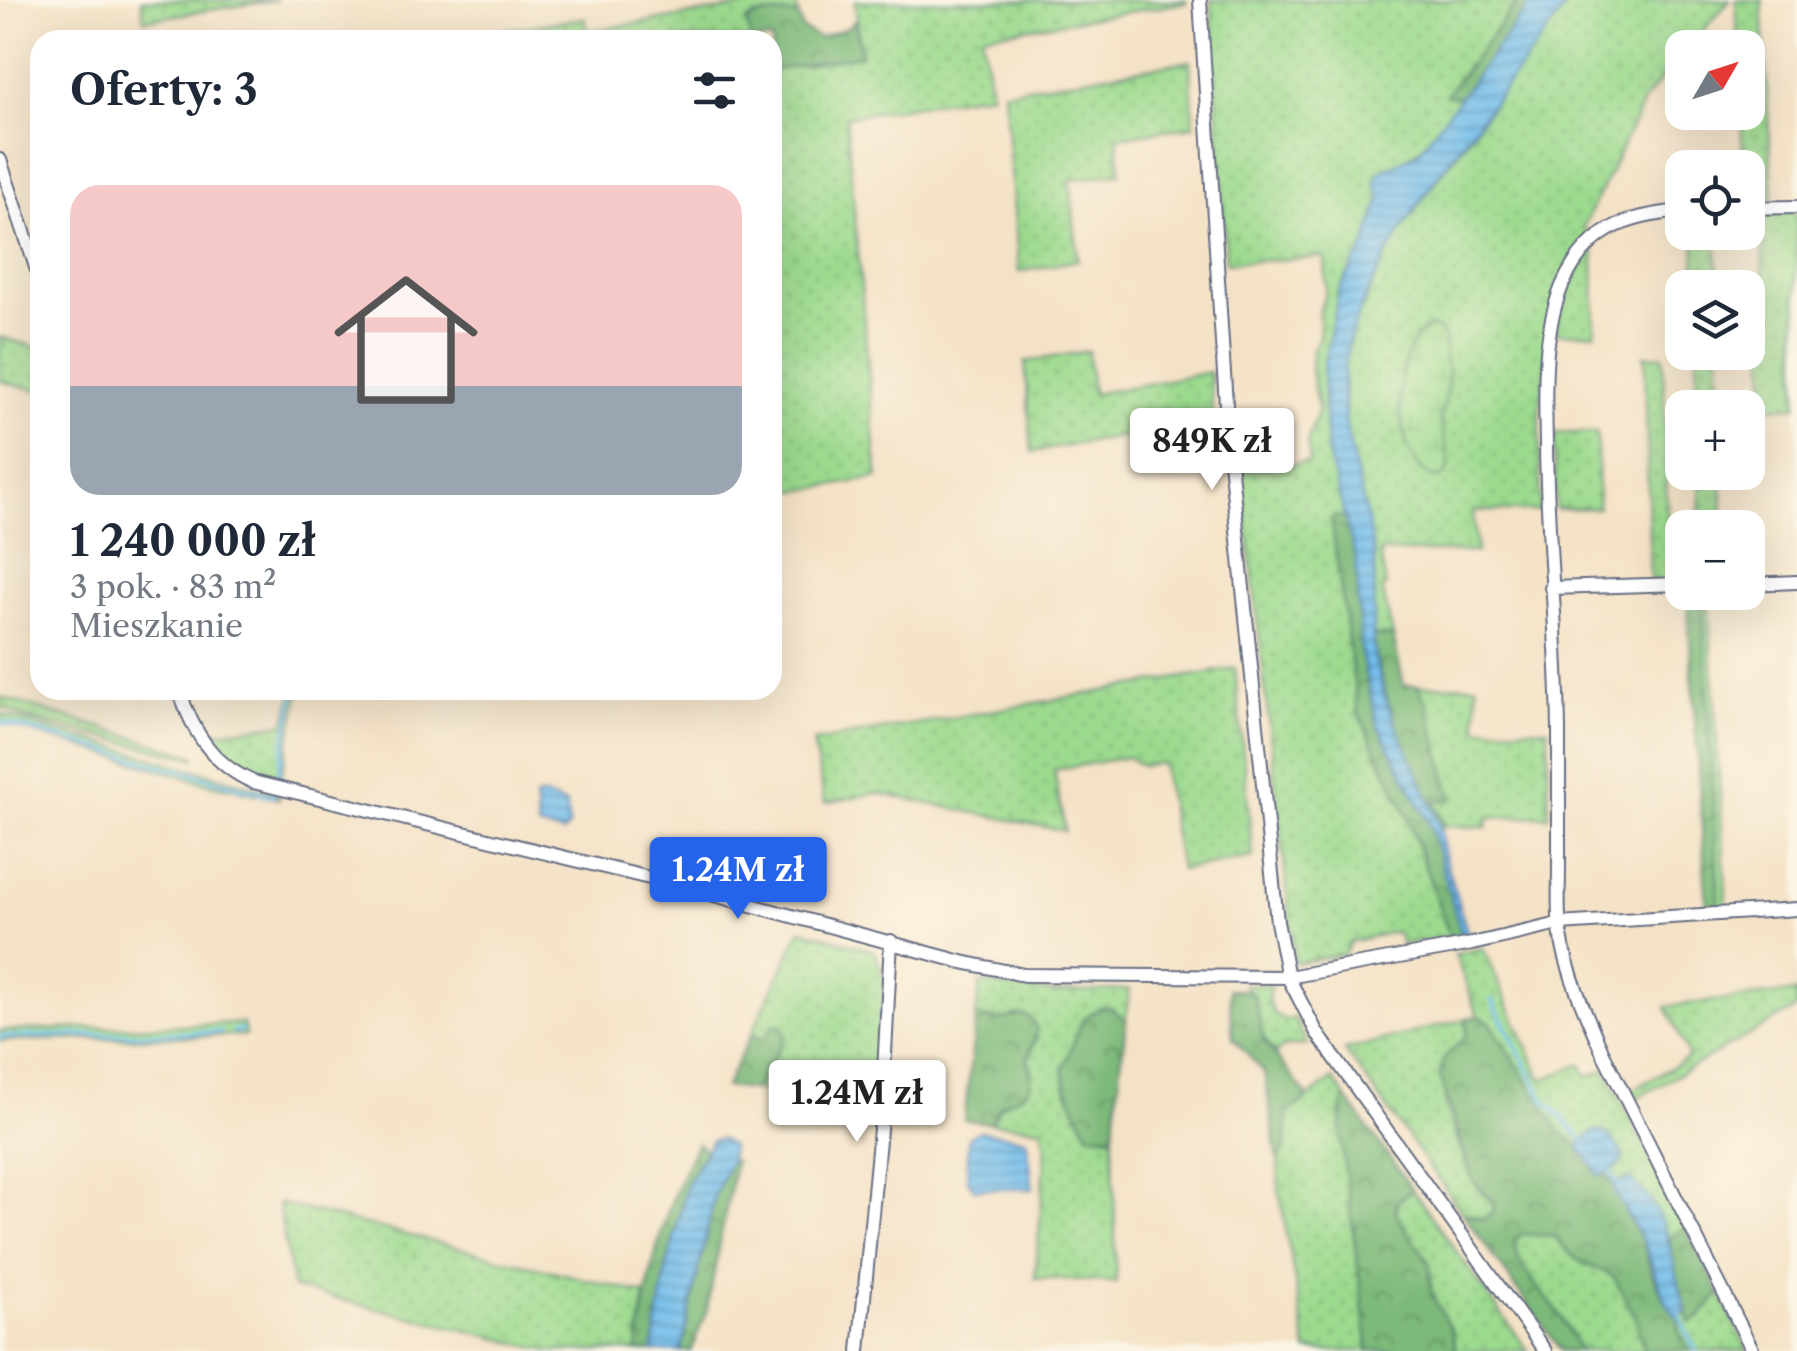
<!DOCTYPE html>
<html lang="pl">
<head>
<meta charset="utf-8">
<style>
	body { margin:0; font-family:"Libre Caslon Text",serif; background:#f2f2f3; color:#1f2937; height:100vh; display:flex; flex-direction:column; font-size:38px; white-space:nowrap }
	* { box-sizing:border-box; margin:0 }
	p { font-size:32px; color:#747a83 }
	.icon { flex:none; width:55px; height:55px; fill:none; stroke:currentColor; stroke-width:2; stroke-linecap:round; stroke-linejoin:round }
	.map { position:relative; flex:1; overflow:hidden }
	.sheet { position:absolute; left:30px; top:30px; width:752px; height:670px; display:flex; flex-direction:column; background:#fff; border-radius:30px; box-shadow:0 10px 40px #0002 }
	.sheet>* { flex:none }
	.needle { width:65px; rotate:51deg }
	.fabs { position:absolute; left:1665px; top:30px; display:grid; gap:20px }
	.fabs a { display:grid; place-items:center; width:100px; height:100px; border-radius:20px; background:#fff; box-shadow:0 10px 40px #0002; font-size:50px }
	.price { position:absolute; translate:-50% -85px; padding:0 22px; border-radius:10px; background:#fff; color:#222; font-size:32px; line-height:65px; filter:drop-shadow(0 2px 5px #0008) }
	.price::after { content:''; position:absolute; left:50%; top:60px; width:30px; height:22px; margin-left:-15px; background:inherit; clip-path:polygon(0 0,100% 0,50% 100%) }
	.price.active { background:#2563eb; color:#fff }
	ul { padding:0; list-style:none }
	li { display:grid; align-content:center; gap:20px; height:530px; padding:0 40px }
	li+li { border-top:2px solid #e0e1e3 }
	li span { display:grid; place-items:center; height:310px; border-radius:30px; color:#555 }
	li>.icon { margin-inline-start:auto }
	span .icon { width:180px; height:180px; fill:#fffc; stroke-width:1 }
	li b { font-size:42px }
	h2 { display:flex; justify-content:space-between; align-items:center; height:120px; padding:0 40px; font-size:42px }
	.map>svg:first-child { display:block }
	.grass { fill:url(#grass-dots); stroke:#5c8476; stroke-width:2.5 }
	.forest { fill:url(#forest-crowns); stroke:#4c746c; stroke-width:2.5 }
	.wetland { fill:url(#wetland-marsh); stroke:#5c8476; stroke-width:2.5 }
	.water { fill:url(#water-rules); stroke:#4776a5; stroke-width:2.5 }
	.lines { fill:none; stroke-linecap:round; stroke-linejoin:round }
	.stream { stroke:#73beec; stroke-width:4 }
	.minor-casing { stroke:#676e82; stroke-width:16 }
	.minor { stroke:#fff; stroke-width:12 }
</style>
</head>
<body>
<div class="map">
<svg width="1797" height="1351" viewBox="0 0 1797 1351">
	<defs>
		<pattern id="grass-dots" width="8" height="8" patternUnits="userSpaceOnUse" patternTransform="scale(2.5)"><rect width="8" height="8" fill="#9cda8e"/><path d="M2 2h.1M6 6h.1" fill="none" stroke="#86bb7d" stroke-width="1.8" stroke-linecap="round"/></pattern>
		<pattern id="forest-crowns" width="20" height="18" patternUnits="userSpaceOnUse" patternTransform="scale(2.5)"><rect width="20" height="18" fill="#7dba79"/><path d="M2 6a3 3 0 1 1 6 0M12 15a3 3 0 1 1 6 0" fill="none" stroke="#669866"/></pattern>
		<pattern id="wetland-marsh" width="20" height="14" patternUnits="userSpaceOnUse" patternTransform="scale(2.5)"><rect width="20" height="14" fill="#9cda8e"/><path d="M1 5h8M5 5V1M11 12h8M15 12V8" fill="none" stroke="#86bb7d"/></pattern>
		<pattern id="water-rules" width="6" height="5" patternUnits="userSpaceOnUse" patternTransform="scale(2.5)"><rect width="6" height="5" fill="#73beec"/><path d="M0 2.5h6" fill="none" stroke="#5e9bc2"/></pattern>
	</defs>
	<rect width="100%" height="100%" fill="#fcf5e5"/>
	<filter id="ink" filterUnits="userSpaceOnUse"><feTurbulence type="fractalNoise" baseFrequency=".01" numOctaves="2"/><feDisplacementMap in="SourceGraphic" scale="20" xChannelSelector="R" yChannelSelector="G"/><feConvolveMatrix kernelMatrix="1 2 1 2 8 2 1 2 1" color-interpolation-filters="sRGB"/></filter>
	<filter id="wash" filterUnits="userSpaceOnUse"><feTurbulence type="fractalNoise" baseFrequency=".0048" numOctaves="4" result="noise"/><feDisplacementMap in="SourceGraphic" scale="40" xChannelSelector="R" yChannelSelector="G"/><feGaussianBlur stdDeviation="2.25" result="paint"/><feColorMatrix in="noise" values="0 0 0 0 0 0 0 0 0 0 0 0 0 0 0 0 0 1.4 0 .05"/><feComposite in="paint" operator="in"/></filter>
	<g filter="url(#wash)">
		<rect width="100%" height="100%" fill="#f4e2c6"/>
		<!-- grass -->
		<path class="grass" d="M 141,0 L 278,0 L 144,20 Z
			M 787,0 L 795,0 L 798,14 L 760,15 L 748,20 L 751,40 L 437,40 L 584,18 L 588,31 Z
			M 1186,0 L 1186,3 L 982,35 L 991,93 L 846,117 L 878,478 L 799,491 L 773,488 L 773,70 L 861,55 L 855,1 Z
			M 1211,0 L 1519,0 L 1447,94 L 1462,97 C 1439,128 1420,159 1381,170 L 1381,199 L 1365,246 L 1340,288 L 1323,368 L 1327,450 L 1345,516 L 1331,519 L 1358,712 L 1405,810 L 1450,937 L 1401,944 L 1398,933 L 1393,932 L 1350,942 L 1345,954 L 1295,963 L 1241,470 L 1310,462 L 1307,443 L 1318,410 L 1311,370 L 1312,352 L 1319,337 L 1319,311 L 1326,292 L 1325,257 L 1226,263 Z
			M 1570,0 L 1730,0 L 1689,47 L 1682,48 L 1682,54 L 1645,99 L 1583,228 L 1590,234 L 1571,261 L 1555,295 L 1540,409 L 1540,511 L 1473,511 L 1477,552 L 1380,552 L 1386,586 L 1382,588 L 1393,636 L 1372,636 L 1373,552 L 1346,441 L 1344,362 L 1355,322 L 1395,237 Z
			M 1736,0 L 1762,0 L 1773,201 L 1748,202 L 1748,168 L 1743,167 L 1741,113 L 1748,112 L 1748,48 L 1738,47 Z
			M 1190,61 L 1194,126 L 1118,137 L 1120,173 L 1070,180 L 1078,260 L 1019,272 L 1004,91 Z
			M 1796,212 L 1797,406 L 1766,407 L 1762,214 Z
			M 1695,233 L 1717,233 L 1718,287 L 1696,287 Z
			M 1594,245 L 1595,333 L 1555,333 C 1562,299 1574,273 1594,245 Z
			M 0,337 L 40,348 L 40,391 L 0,381 Z
			M 1088,351 L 1092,394 L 1210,372 L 1213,421 L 1032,452 L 1025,362 Z
			M 1697,353 L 1719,353 L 1721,407 L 1698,407 Z
			M 1645,355 L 1663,356 L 1669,581 L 1650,581 Z
			M 1554,433 L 1597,433 L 1598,508 L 1556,509 Z
			M 1700,473 L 1722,473 L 1723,527 L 1701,527 Z
			M 1702,593 L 1708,593 L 1727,909 L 1719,909 Z
			M 1235,668 L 1253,857 L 1180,870 L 1162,763 L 1141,766 L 1128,757 L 1054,770 L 1065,831 L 877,793 L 825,803 L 813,742 Z
			M 1477,685 L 1477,728 L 1548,728 L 1549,816 L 1487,818 L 1487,827 L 1445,826 L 1434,800 L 1452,799 L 1427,703 L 1418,686 Z
			M 294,690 L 300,692 L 281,777 C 249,768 231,758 210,733 L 285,723 Z
			M 0,697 L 194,755 L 195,759 L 32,720 L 0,707 Z
			M 0,714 L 279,794 L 279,799 L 202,782 L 0,723 Z
			M 801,929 L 875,951 L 884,977 L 877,1104 L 752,1090 L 786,1036 L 780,1025 L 773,1026 L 766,1037 L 750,1037 Z
			M 1483,948 L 1542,1080 L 1581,1064 L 1587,1076 L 1605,1070 L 1686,1227 L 1669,1238 L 1647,1197 L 1618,1182 L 1614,1184 L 1606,1174 L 1600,1176 L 1579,1147 L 1558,1129 L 1489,1021 L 1478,1016 L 1455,954 Z
			M 980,983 L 1055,993 L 1130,989 L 1126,1020 L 1111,1008 L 1083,1019 L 1063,1069 L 1067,1089 L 1088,1133 L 1113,1136 L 1116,1282 L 1035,1278 L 1046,1149 L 1042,1128 L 992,1123 C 998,1108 1001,1100 1016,1095 L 1032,1069 L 1028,1060 L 1037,1037 L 998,1020 L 976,1017 Z
			M 1244,985 L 1271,985 L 1268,1000 L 1274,1014 L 1286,1020 L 1295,1018 L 1307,1044 L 1285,1047 L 1276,1053 C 1257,1038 1262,1018 1254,998 L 1245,991 Z
			M 1797,992 L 1797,1008 L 1633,1100 L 1629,1092 L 1689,1057 L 1666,1006 Z
			M 1466,1019 C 1472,1045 1443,1067 1444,1094 C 1445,1108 1468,1172 1476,1185 C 1482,1195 1492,1198 1494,1210 L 1483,1219 L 1462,1212 L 1345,1050 Z
			M 243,1023 L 245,1035 L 0,1041 L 0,1031 Z
			M 1333,1079 L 1345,1096 L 1341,1138 L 1369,1351 L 1307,1351 L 1279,1190 L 1278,1160 L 1285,1148 L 1288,1112 Z
			M 1412,1189 L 1528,1351 L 1456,1351 L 1452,1333 L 1431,1292 L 1431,1274 L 1396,1212 L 1398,1201 Z
			M 278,1203 L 645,1294 L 637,1351 L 549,1351 L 293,1288 Z
			M 1522,1233 L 1555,1237 C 1579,1266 1582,1261 1613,1276 L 1635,1316 L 1644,1351 L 1580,1351 C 1574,1339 1567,1327 1560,1315 C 1546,1295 1513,1265 1515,1239 Z
			M 1720,1294 L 1748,1351 L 1690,1351 L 1681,1334 L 1677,1317 L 1686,1311 L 1690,1322 L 1701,1317 L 1704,1307 Z"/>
		<!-- forest -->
		<path class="forest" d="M 1519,0 L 1533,0 L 1462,97 L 1446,95 Z
			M 798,14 L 802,29 L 819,38 L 847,28 L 855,21 L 861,55 L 773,70 L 772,40 L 751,40 L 747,21 L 760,15 Z
			M 1345,516 L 1356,560 L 1361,652 L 1377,723 L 1430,825 L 1462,936 L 1450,937 L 1405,810 L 1358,712 L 1331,518 Z
			M 1687,593 L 1702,593 L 1719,909 L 1707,910 Z
			M 1372,636 L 1393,636 L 1404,685 L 1418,686 L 1427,703 L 1452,800 L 1434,801 L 1445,826 L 1439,826 C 1411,764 1382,704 1372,636 Z
			M 1229,989 L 1250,992 L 1254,997 L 1264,1041 L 1308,1097 L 1288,1112 L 1285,1148 L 1278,1160 L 1264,1072 L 1233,1038 Z
			M 1100,1008 L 1111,1008 L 1126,1020 L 1113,1136 L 1088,1133 L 1067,1089 L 1063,1069 L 1083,1019 Z
			M 1023,1015 L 1031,1018 L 1037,1029 C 1036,1039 1028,1050 1028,1060 C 1029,1071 1036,1082 1026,1091 C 1008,1107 1004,1091 992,1123 L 964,1120 L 976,1017 L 998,1020 Z
			M 1478,1016 L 1489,1021 L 1558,1129 L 1579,1147 L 1600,1176 L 1606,1174 L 1614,1184 L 1614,1191 L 1644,1245 L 1651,1270 L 1667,1304 L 1677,1317 L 1681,1334 L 1690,1351 L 1644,1351 L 1635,1316 L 1613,1276 C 1580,1260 1580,1268 1555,1236 L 1522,1234 L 1515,1240 C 1513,1265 1546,1295 1560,1315 C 1567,1327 1574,1339 1580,1351 L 1561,1351 L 1462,1212 L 1484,1219 L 1494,1210 L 1493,1202 L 1473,1181 L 1440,1076 C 1442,1070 1441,1064 1444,1059 C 1455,1042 1472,1043 1466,1019 Z
			M 773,1025 L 780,1025 L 786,1036 L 758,1085 L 752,1090 L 725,1087 L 750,1037 L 766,1037 Z
			M 1345,1096 L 1412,1189 L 1398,1201 L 1396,1212 L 1400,1220 L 1430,1264 L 1431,1292 L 1452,1333 L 1456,1351 L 1369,1351 L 1341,1138 L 1341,1110 Z
			M 697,1143 L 706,1150 L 687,1184 L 665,1276 L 653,1351 L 637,1351 C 647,1280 663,1207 697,1143 Z
			M 730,1160 L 735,1161 L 707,1310 L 691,1351 L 681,1351 L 715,1194 Z
			M 1686,1227 L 1720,1294 C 1709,1303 1704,1315 1693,1322 L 1690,1322 L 1675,1272 L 1669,1238 Z"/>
		<!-- wetland -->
		<path class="wetland" d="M 1431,327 L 1441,332 L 1445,341 L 1444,362 L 1448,370 L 1448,384 L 1440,420 L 1450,465 L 1445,475 L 1438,479 C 1391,467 1386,345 1431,327 Z"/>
		<!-- water -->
		<path class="water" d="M 1533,0 L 1570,0 C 1497,106 1404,199 1356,320 C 1324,402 1361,470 1373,550 C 1379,589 1368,623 1376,663 C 1388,723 1421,770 1439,825 C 1442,834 1442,845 1444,855 C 1451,882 1460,908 1468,934 L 1462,936 L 1430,825 L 1377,723 L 1361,652 L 1356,560 L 1327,450 L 1323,368 L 1340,288 L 1365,246 L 1381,199 L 1375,181 L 1378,173 L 1417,154 Z
			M 544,796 L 566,805 L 569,826 L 563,833 L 538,827 L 535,798 Z
			M 1596,1130 L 1608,1134 L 1624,1157 L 1617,1167 L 1600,1176 L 1579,1147 L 1581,1142 Z
			M 980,1131 L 1027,1139 L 1033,1189 L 974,1189 L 967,1179 L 968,1137 Z
			M 720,1139 L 731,1146 L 730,1160 L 715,1194 L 681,1351 L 653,1351 L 665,1276 L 687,1184 L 712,1140 Z
			M 1630,1179 C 1669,1206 1673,1269 1686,1311 L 1677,1317 L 1667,1304 L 1644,1244 L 1614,1191 L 1614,1184 Z"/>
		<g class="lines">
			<!-- stream -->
			<path class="stream" d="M 0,722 L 274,796
				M 277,781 L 294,697
				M 1492,1000 L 1544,1099 L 1585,1142
				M 233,1031 L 242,1030
				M 0,1037 L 221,1032
				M 1607,1168 L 1618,1185
				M 1679,1315 L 1696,1351"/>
		</g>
	</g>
	<g filter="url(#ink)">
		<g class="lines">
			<defs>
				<path id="minor" d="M 1200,0 L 1229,451 L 1277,922 L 1288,977 L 1317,1033 L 1545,1351
					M 0,160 L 40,279
					M 1748,208 L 1797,207
					M 1682,211 C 1624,217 1588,228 1562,286 C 1542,334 1545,393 1546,444 C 1547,540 1558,636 1559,732 C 1559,777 1559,823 1559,868 C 1559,891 1557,914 1561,936 C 1568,975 1586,1015 1602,1051 L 1753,1351
					M 1748,584 L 1797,582
					M 1551,588 L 1682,584
					M 179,690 C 193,732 212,764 253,782 L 666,882 L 962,962 L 1024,975 L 1288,977 L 1472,944 L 1559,924 L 1797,909
					M 859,1351 L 882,1108 L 891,941"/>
			</defs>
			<!-- minor casing -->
			<use href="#minor" class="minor-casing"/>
			<!-- minor -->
			<use href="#minor" class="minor"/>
		</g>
	</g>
</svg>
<div class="fabs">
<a><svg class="needle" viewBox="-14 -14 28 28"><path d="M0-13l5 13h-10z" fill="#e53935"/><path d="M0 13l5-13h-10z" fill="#747a83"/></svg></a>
<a><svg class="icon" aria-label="locate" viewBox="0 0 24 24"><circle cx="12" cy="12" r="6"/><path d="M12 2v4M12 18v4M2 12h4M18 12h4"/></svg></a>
<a><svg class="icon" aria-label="layers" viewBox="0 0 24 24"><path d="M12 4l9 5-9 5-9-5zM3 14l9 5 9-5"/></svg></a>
<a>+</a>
<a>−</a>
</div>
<b class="price" style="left:1212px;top:493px">849K zł</b>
<b class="price active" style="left:738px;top:922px">1.24M zł</b>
<b class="price" style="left:857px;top:1145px">1.24M zł</b>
<section class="sheet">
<h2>Oferty: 3<svg class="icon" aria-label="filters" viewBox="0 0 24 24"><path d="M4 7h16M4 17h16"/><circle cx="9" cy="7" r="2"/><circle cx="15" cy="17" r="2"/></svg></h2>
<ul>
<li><span style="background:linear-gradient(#f6c9c9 65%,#9aa5b1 0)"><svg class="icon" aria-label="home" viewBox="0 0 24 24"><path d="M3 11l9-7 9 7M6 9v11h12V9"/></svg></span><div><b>1 240 000 zł</b><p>3 pok. · 83 m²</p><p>Mieszkanie</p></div></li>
</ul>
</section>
</div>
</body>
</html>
